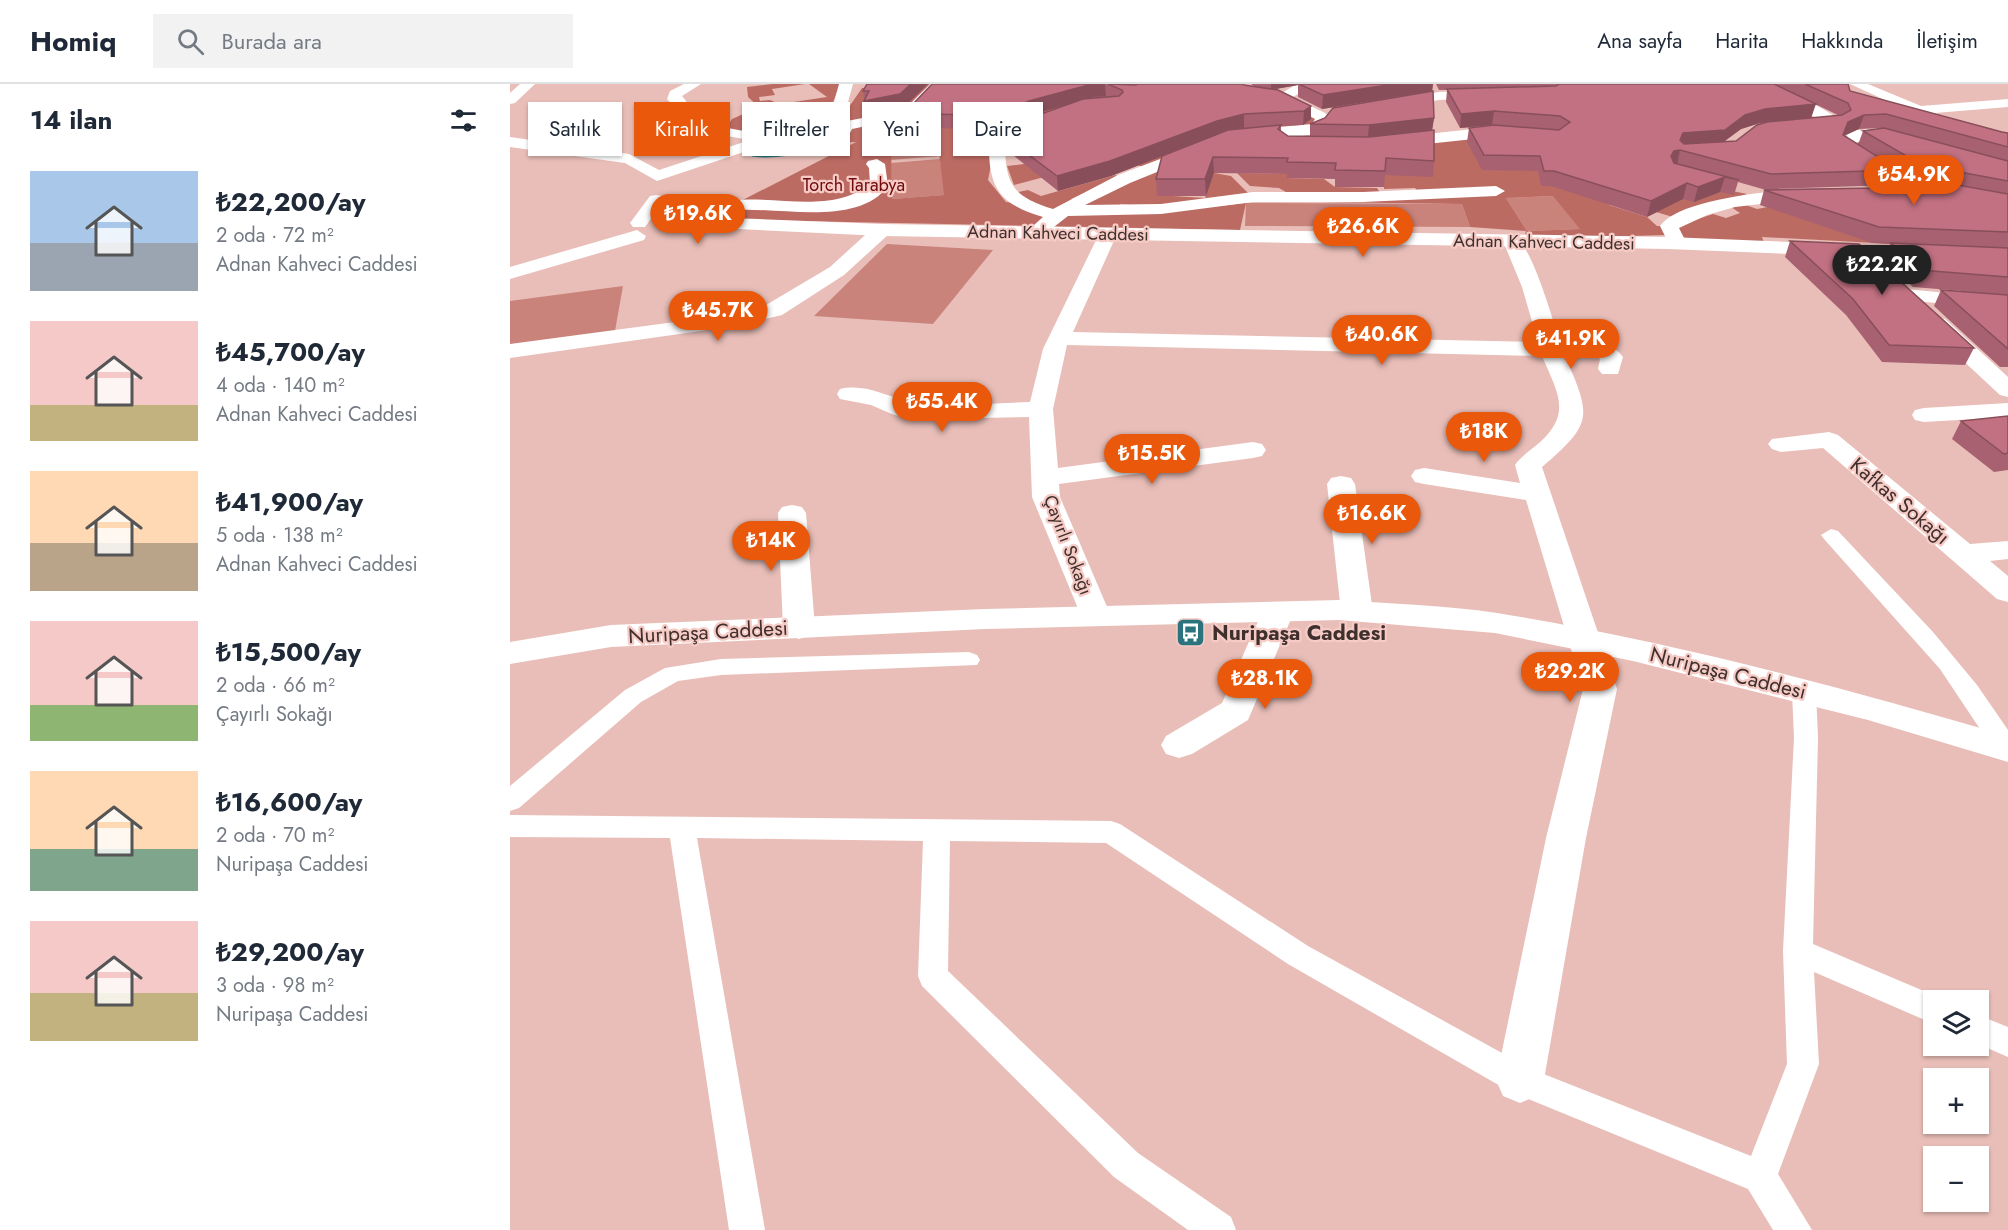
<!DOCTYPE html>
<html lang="tr">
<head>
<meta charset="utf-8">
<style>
	body { margin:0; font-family:Jost,sans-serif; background:#f2f2f3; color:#1f2937; height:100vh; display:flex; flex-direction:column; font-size:22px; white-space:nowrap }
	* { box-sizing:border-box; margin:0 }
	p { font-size:20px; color:#747a83 }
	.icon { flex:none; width:33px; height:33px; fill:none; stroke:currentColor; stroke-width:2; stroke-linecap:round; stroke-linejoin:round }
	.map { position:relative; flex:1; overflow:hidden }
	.sheet { display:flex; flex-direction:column; background:#fff; width:510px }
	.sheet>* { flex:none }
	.hud { position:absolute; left:18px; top:18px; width:570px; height:54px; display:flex; gap:12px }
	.tools { position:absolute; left:1413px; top:906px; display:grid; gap:12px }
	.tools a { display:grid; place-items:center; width:66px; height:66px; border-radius:0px; background:#fff; box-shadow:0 2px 4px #0004; font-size:30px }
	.price { position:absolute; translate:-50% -51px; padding:0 14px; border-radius:21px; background:#ea580c; color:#fff; font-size:20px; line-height:39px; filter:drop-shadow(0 2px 3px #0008) }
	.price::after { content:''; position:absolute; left:50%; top:36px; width:18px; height:14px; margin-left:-9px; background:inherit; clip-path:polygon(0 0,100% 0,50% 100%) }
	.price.current { background:#222; color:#fff }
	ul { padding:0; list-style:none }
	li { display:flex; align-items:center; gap:18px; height:150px; padding:0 30px }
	li span { display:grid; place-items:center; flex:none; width:168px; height:120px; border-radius:0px; color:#555 }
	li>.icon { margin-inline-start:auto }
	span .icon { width:72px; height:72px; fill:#fffc; stroke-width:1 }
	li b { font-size:26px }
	h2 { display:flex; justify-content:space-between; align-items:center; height:72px; padding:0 30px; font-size:26px }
	.pill { padding:0 21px; border-radius:0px; background:#fff; box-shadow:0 2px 4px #0004; font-size:21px; line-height:54px }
	.pill.current { background:#ea580c; color:#fff }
	header { display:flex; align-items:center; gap:36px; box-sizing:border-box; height:84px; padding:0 30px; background:#fff; border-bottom:2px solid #e0e1e3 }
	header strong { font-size:28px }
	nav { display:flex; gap:33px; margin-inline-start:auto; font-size:21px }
	.search { width:420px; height:54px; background:#f2f2f3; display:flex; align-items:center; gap:15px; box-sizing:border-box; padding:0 21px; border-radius:0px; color:#747a83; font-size:22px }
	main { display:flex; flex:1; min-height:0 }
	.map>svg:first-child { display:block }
	.green { fill:#ca837b }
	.forest { fill:#bc6b63; fill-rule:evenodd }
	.water { fill:#1c9caa; stroke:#267b84; stroke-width:1.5 }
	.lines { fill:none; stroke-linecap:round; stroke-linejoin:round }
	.service { fill:#fff; fill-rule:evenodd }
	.minor { fill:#fff; fill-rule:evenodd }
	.tertiary { fill:#fff; fill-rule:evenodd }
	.secondary { fill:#fff; fill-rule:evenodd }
	.wall { fill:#a76170; fill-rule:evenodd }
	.shaded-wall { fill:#884f5b }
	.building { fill:#c27182; stroke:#884f5b; stroke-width:1.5 }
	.labels { text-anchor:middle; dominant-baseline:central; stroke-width:4.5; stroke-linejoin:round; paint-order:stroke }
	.far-park-label { font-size:18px; fill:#700a0d; stroke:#f6cbc5 }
	.far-street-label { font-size:18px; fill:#3f2f2d; stroke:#f6cbc5 }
	.street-label { font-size:21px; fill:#3f2f2d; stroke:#f6cbc5 }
	.poi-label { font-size:21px; font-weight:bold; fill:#3f2f2d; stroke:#f6cbc5; text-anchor:start }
</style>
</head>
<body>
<header>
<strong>Homiq</strong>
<div class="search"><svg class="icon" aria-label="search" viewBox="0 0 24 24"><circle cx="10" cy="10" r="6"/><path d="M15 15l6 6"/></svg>Burada ara</div>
<nav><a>Ana sayfa</a><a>Harita</a><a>Hakkında</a><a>İletişim</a></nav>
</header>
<main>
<section class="sheet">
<h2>14 ilan<svg class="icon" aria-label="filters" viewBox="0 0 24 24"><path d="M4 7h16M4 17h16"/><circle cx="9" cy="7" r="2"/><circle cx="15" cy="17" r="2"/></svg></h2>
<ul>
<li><span style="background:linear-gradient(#a9c7e8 60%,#9aa5b1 0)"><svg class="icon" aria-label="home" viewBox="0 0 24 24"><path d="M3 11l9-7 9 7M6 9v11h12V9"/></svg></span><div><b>₺22,200/ay</b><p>2 oda · 72 m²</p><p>Adnan Kahveci Caddesi</p></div></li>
<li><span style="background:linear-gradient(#f6c9c9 70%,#c2b280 0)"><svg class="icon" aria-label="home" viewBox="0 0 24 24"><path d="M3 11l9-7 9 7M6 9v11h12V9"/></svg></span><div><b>₺45,700/ay</b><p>4 oda · 140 m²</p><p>Adnan Kahveci Caddesi</p></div></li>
<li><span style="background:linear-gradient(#ffd9b3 60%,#b9a48a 0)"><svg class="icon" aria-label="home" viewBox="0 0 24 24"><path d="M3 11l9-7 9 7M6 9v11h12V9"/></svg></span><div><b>₺41,900/ay</b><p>5 oda · 138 m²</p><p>Adnan Kahveci Caddesi</p></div></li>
<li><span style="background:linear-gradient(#f6c9c9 70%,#8fb573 0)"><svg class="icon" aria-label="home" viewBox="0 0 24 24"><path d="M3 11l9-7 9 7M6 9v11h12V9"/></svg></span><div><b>₺15,500/ay</b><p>2 oda · 66 m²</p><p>Çayırlı Sokağı</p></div></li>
<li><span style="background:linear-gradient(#ffd9b3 65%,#7fa58c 0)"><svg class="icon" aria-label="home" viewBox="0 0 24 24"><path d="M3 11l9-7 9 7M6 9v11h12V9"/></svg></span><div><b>₺16,600/ay</b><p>2 oda · 70 m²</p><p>Nuripaşa Caddesi</p></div></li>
<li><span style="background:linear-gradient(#f6c9c9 60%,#c2b280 0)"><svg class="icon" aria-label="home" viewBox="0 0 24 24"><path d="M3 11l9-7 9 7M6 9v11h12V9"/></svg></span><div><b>₺29,200/ay</b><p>3 oda · 98 m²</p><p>Nuripaşa Caddesi</p></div></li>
</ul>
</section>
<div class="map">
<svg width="1498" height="1146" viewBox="0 0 1498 1146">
	<rect width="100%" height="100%" fill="#e9beb8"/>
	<!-- green -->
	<path class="green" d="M 427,50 L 430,72 L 381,76 L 381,54 Z
		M 430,75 L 435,111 L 382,115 L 381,79 Z
		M 1044,112 L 1071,145 L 1017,147 L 996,114 Z
		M 736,119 L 952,120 L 960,143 L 735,142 Z
		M 377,160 L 483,166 L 423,240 L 304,232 Z
		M 113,202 L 105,247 L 0,262 L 0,217 Z"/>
	<!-- forest -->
	<path class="forest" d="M 262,0 L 295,0 L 262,5 L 265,11 L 249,13 L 250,17 L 260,16 L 270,20 L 317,13 L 299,0 L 330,0 L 314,42 L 328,39 L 352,4 L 414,0 L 717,0 L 786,16 L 809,26 L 815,33 L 805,42 L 647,111 L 695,114 L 704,89 L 721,92 L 739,110 L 642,123 L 610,120 L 612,127 L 654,128 L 736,119 L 730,146 L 189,135 L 162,126 L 164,115 L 223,121 L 346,58 L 264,62 L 268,56 L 254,50 L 305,43 L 306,19 L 241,27 L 240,50 L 179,40 L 218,41 L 222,35 L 249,23 L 238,13 L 237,3 ZM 427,51 L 434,111 L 382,115 L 381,54 ZM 493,51 L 624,80 L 643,86 L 578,117 L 561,115 L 611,93 L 605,91 L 531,112 L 518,106 L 503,109 L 511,120 L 496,118 L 478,96 L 483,71 Z
		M 951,51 L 1237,110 L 1219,116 L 1185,136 L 1203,130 L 1216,134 L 1230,129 L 1221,123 L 1233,120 L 1247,125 L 1263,122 L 1265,126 L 1398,99 L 1378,84 L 1388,82 L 1390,73 L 1377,79 L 1347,61 L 1348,56 L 1461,80 L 1441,163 L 1252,153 L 1255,161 L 1215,160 L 1156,151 L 1014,155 L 1016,147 L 960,143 L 952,120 L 813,118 L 781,111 L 769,104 L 740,102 L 727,89 L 777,90 L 777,94 L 814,95 L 825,103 L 867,104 L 871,110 L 912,113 L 905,104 L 874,105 L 874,86 L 815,84 ZM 1133,95 L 1146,128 L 1163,133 L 1160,142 L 1147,142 L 1137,133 L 1099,121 ZM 1043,112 L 1070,145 L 1017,147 L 996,114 Z
		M 514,80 L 576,82 L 504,101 L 497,82 Z"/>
	<!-- water -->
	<path class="water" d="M 301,62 L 298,69 C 277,70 265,75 244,72 L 261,64 Z"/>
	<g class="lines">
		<!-- service -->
		<path class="service" d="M 1321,445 L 1328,447 L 1423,548 L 1467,601 L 1498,646 L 1498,674 L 1488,672 L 1430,585 L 1314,455 L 1311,451 Z
			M 459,568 L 467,571 L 470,576 L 467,581 L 211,591 L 168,597 L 131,618 L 9,724 L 0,727 L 0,702 L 115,606 L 155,584 L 211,575 Z
			M 1294,600 L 1302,602 L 1306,608 L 1308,654 L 1303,860 L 1435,916 L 1424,916 L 1424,940 L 1304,888 L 1309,980 L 1268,1090 L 1302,1146 L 1263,1146 L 1238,1105 L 999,1007 L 778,880 L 596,759 L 440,757 L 438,887 L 628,1069 L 721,1133 L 726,1146 L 678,1146 L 604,1093 L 412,902 L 408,892 L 413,757 L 187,754 L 255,1146 L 219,1146 L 160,754 L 0,753 L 0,731 L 601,737 L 610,740 L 798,862 L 1021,985 L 1241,1072 L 1277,980 L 1273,867 L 1284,654 L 1282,608 L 1286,602 Z
			M 1468,931 L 1498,943 L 1498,973 L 1468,960 Z"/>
		<!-- minor -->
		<path class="minor" d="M 10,0 L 25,0 L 5,19 L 0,20 L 0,9 Z
			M 174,0 L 191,0 L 172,12 L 184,27 L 180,37 L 255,51 L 326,44 L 320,33 L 329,0 L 343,0 L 334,33 L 337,37 L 394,26 L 420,0 L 435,0 L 404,32 L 342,45 L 340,49 L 331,53 L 261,59 L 147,97 L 115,79 L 0,63 L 0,53 L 119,70 L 149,86 L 240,56 L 170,44 L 164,37 L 169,28 L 157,15 L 160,7 Z
			M 787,0 L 805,0 L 783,13 L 819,31 L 821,34 C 819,37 816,43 813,46 C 799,56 739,54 718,59 L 620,99 L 575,121 L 651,120 L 743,108 L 853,108 L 986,102 L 995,107 L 986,112 L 853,118 L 743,118 L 651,130 L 558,132 L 531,153 L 524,155 L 515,149 L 533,133 C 486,119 478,101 479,54 C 488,43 527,27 540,30 L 542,33 L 495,56 C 495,99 501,112 543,125 L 608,91 L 708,53 L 734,46 L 802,40 L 805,35 L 765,13 Z
			M 1238,0 C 1278,0 1316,28 1351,47 L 1356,45 L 1400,56 L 1403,59 L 1395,64 L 1357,55 L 1346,59 L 1346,63 L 1406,98 L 1408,107 L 1399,112 L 1357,114 L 1354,110 L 1357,106 L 1389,103 L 1332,68 L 1331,57 L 1338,52 L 1285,22 Z
			M 1340,0 L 1358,0 L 1411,22 L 1498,15 L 1498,23 L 1425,29 L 1498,53 L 1498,63 L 1434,43 Z
			M 982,6 L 989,10 L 987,13 L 929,16 L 878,25 L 871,21 L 878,17 L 929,8 Z
			M 982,43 L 1002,44 L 1010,49 L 1002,54 L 982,53 L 880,64 L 872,59 L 880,54 Z
			M 367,75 L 375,80 L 378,102 C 348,143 269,123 226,126 C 205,128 184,137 163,142 L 154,137 L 157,133 C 179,127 201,118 224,116 C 269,112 322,130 360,100 L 359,84 L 356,80 L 358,77 Z
			M 1296,105 L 1305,110 L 1302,114 L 1225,123 L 1197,131 L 1169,144 L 1177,160 L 1175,164 L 1161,164 L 1150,142 C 1168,115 1265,106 1296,105 Z
			M 372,140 L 379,142 L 381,146 L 379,150 L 334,191 L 272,231 L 226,242 L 0,274 L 0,260 L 225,230 L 256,221 L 320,183 L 365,142 Z
			M 598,144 L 607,150 L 563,248 L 1028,258 L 1012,203 L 993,157 L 1002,151 C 1021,156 1043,238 1050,258 C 1072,258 1099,253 1113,273 L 1108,290 L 1092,290 L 1088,285 L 1090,275 L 1086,272 L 1055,272 C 1081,332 1084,339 1032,383 L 1107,605 L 1076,754 L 1034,996 L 1027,1012 L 1010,1019 L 993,1012 L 986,996 L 1036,754 L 1073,605 L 1016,416 L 914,400 L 905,398 L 901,392 L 905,386 L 914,384 L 1010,399 L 1005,381 C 1011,372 1021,366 1029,359 C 1063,329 1047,308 1032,272 L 557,261 L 543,325 L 548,384 L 743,358 L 752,360 L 756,366 L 752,372 L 743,374 L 549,400 L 550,413 L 601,532 L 596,539 L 585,542 L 574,539 L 522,413 L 519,333 L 414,335 L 384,331 L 361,321 L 330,315 L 327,310 L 330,305 C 359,298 385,318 412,320 C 447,323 485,319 520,318 L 533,265 L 589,150 Z
			M 1396,205 L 1498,215 L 1498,227 L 1389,215 L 1386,211 L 1389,207 Z
			M 1427,233 L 1435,235 L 1498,293 L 1498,313 L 1490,311 L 1419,245 L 1416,240 L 1419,235 Z
			M 1498,319 L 1498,333 L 1414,338 L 1405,336 L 1402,331 L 1405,326 L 1414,324 Z
			M 1319,348 L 1328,351 L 1460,460 L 1498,457 L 1498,475 L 1480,477 L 1498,492 L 1498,518 L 1487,515 L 1313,364 L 1271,368 L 1262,365 L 1258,360 L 1262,355 Z
			M 831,392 L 841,394 L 845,400 L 863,528 L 858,535 L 847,538 L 836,535 L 831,528 L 817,400 L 821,394 Z
			M 282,421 L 292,423 L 296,429 L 305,544 L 300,551 L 289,555 L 278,551 L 273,544 L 268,429 L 272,423 Z
			M 768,518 L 779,521 L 784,528 L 738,636 L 682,670 L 669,674 L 656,670 L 651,661 L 656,652 L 712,619 L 752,528 L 757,521 Z"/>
		<!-- tertiary -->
		<path class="tertiary" d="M 829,516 C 881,520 935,521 987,529 C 1160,557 1330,603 1498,652 L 1498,678 L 1358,636 L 1123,577 L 985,549 L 829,536 L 475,545 L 101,563 L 0,580 L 0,558 L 101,541 L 475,525 Z"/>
		<!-- secondary -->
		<path class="secondary" d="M 146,111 L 152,112 L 168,132 L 372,140 L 1158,153 L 1498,167 L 1498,179 L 1158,165 L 372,152 L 164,142 L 156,140 L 146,128 L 135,143 L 123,143 L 120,139 L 123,135 L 140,112 Z
			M 127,146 L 136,152 L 134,156 L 0,195 L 0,183 Z"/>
	</g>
	<!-- wall -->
	<path class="wall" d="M 357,0 L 418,0 L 393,24 L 357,31 L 353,7 Z
		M 422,0 L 612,0 L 626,1 L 734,1 L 745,3 L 741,0 L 923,0 L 922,7 L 812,25 L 788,13 L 788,1 L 764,5 L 801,22 L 801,35 L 793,41 L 771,42 L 771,47 L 778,52 L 800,52 L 800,40 L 924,34 L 922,46 L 924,77 L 923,93 L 875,91 L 874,103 L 825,103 L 825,95 L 777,94 L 777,90 L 704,89 L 696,112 L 647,112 L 646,95 L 652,72 L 601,92 L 548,107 L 498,67 L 495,53 L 553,22 L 521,31 L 481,49 L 479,53 L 468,45 L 420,44 L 418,33 L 406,34 L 403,20 Z
		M 926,0 L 1338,0 L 1340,7 L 1492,48 L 1498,49 L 1498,283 L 1490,283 L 1424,222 L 1431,206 L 1465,208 L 1403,203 L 1374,176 L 1380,160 L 1362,159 L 1250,121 L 1254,106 L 1256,106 L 1228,98 L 1224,111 L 1210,108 L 1184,118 L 1173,115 L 1137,133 L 1041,102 L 1031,102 L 1028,87 L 972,86 L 957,58 L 959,44 L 1047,46 L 982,41 L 950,44 L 936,18 L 937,6 L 929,6 ZM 1305,20 L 1330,32 L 1260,38 L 1301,34 ZM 1256,38 L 1226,57 L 1214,57 L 1231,45 L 1250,39 ZM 1371,44 L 1372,44 L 1353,47 L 1348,61 L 1334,52 L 1349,45 ZM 1363,70 L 1406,96 L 1410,97 L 1403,99 L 1363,104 L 1264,105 L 1383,101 L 1389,86 Z
		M 1280,157 L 1464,264 L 1455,281 L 1372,278 L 1336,231 L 1275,173 Z
		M 1498,332 L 1498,386 L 1484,388 L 1442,355 L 1451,337 Z"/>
	<!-- shaded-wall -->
	<path class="shaded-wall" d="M 401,0 L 418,0 L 393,24 L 357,31 L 354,17 Z
		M 582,0 L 595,0 L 596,12 L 584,13 L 521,31 L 481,49 L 479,53 L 476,38 L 479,35 L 519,17 Z
		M 761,0 L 788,0 L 788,1 L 761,6 Z
		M 884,0 L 923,0 L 922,7 L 812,25 L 813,11 Z
		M 1306,20 L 1301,34 L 1250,39 L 1231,45 L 1211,60 L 1170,66 L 1167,81 L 1161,82 L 1161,72 L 1173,49 L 1255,25 Z
		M 801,22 L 801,35 L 793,41 L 794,27 Z
		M 984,27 L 982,41 L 950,44 L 951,30 Z
		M 734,30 L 734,44 L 707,51 L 601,92 L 548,107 L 547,92 L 707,37 Z
		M 1354,31 L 1349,45 L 1333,52 L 1338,38 Z
		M 924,34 L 922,47 L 858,54 L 859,41 Z
		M 703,73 L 704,89 L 696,112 L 695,95 Z
		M 1215,93 L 1210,108 L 1184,118 L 1188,103 Z
		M 1177,99 L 1173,115 L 1137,133 L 1141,117 Z"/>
	<!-- building -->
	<path class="building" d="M 357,0 L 401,0 L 390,10 L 354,17 L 359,7 L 353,7 Z
		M 422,0 L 582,0 L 519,17 L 479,35 L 476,38 L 466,31 L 418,30 L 430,20 L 403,20 Z
		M 598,0 L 626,1 L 627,0 L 733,0 L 734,1 L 768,6 L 801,22 L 794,27 L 734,30 L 707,37 L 600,77 L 547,92 L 495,53 L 495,43 L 573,15 L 609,12 L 613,8 L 612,6 Z
		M 789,0 L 884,0 L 813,11 Z
		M 1049,0 L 1264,0 L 1306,20 L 1255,25 L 1235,31 L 1215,46 L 1173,49 L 1170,56 L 1174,60 L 1226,57 L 1247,41 L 1257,38 L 1332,31 L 1341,26 L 1338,19 L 1295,0 L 1338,0 L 1340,7 L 1492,48 L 1498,49 L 1498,63 L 1376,30 L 1354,31 L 1338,38 L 1333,51 L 1389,86 L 1261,90 L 1170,66 L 1164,67 L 1161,72 L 1164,79 L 1229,96 L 1215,93 L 1188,103 L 1177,99 L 1141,117 L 1044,87 L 1034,87 L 1030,72 L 974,71 L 959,44 L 984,41 L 1049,46 L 1060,38 L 1050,32 L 984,27 L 951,30 L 937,5 L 1046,2 Z
		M 923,7 L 924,34 L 859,41 L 800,40 L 815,34 L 823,24 Z
		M 771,41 L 768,45 L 778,52 L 859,53 L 924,46 L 924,77 L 876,74 L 875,87 L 825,86 L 826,79 L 777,78 L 778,74 L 703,73 L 695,95 L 646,95 L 652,72 L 718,46 Z
		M 1374,44 L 1498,77 L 1498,97 L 1412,81 L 1353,47 Z
		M 1414,95 L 1498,110 L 1498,148 L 1369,143 L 1254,106 L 1363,104 L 1403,99 Z
		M 1280,157 L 1349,160 L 1464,264 L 1379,261 L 1343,215 Z
		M 1381,159 L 1498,164 L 1498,193 L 1410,186 Z
		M 1431,206 L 1498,211 L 1498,265 Z
		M 1498,332 L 1498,369 L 1494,370 L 1451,337 Z"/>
	<!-- icons -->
	<defs>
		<symbol id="bus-square" viewBox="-11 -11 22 22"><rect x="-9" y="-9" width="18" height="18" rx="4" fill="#2b747d" stroke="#f6cbc5"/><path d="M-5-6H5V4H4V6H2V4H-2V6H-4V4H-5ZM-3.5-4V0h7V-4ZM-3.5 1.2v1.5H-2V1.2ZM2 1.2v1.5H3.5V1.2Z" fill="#fff"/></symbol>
	</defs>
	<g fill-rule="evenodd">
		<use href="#bus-square" x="664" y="532" width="33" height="33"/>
	</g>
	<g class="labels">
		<!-- far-park labels -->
		<g class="far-park-label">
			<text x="344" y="101">Torch Tarabya</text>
		</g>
		<!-- far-street labels -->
		<g class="far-street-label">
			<text transform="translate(548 149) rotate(1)">Adnan Kahveci Caddesi</text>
			<text transform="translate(1034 158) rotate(1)">Adnan Kahveci Caddesi</text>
			<text transform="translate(558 461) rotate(69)">Çayırlı Sokağı</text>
		</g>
		<!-- street labels -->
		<g class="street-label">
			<text transform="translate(1390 417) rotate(40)">Kafkas Sokağı</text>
			<text transform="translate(198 548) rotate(-3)">Nuripaşa Caddesi</text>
			<text transform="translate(1218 589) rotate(14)">Nuripaşa Caddesi</text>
		</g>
		<!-- poi labels -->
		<g class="poi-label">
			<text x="702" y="549">Nuripaşa Caddesi</text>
		</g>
	</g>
</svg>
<div class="tools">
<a><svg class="icon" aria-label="layers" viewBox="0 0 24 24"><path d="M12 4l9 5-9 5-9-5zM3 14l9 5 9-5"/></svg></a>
<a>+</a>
<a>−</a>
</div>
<b class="price" style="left:1404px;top:122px">₺54.9K</b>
<b class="price" style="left:188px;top:161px">₺19.6K</b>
<b class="price" style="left:853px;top:174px">₺26.6K</b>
<b class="price current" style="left:1372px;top:212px">₺22.2K</b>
<b class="price" style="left:208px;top:258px">₺45.7K</b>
<b class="price" style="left:872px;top:282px">₺40.6K</b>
<b class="price" style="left:1061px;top:286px">₺41.9K</b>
<b class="price" style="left:432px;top:349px">₺55.4K</b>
<b class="price" style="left:974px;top:379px">₺18K</b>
<b class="price" style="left:642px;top:401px">₺15.5K</b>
<b class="price" style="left:862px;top:461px">₺16.6K</b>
<b class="price" style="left:261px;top:488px">₺14K</b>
<b class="price" style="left:1060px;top:619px">₺29.2K</b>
<b class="price" style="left:755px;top:626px">₺28.1K</b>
<div class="hud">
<a class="pill">Satılık</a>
<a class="pill current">Kiralık</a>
<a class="pill">Filtreler</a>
<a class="pill">Yeni</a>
<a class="pill">Daire</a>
</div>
</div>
</main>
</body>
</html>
